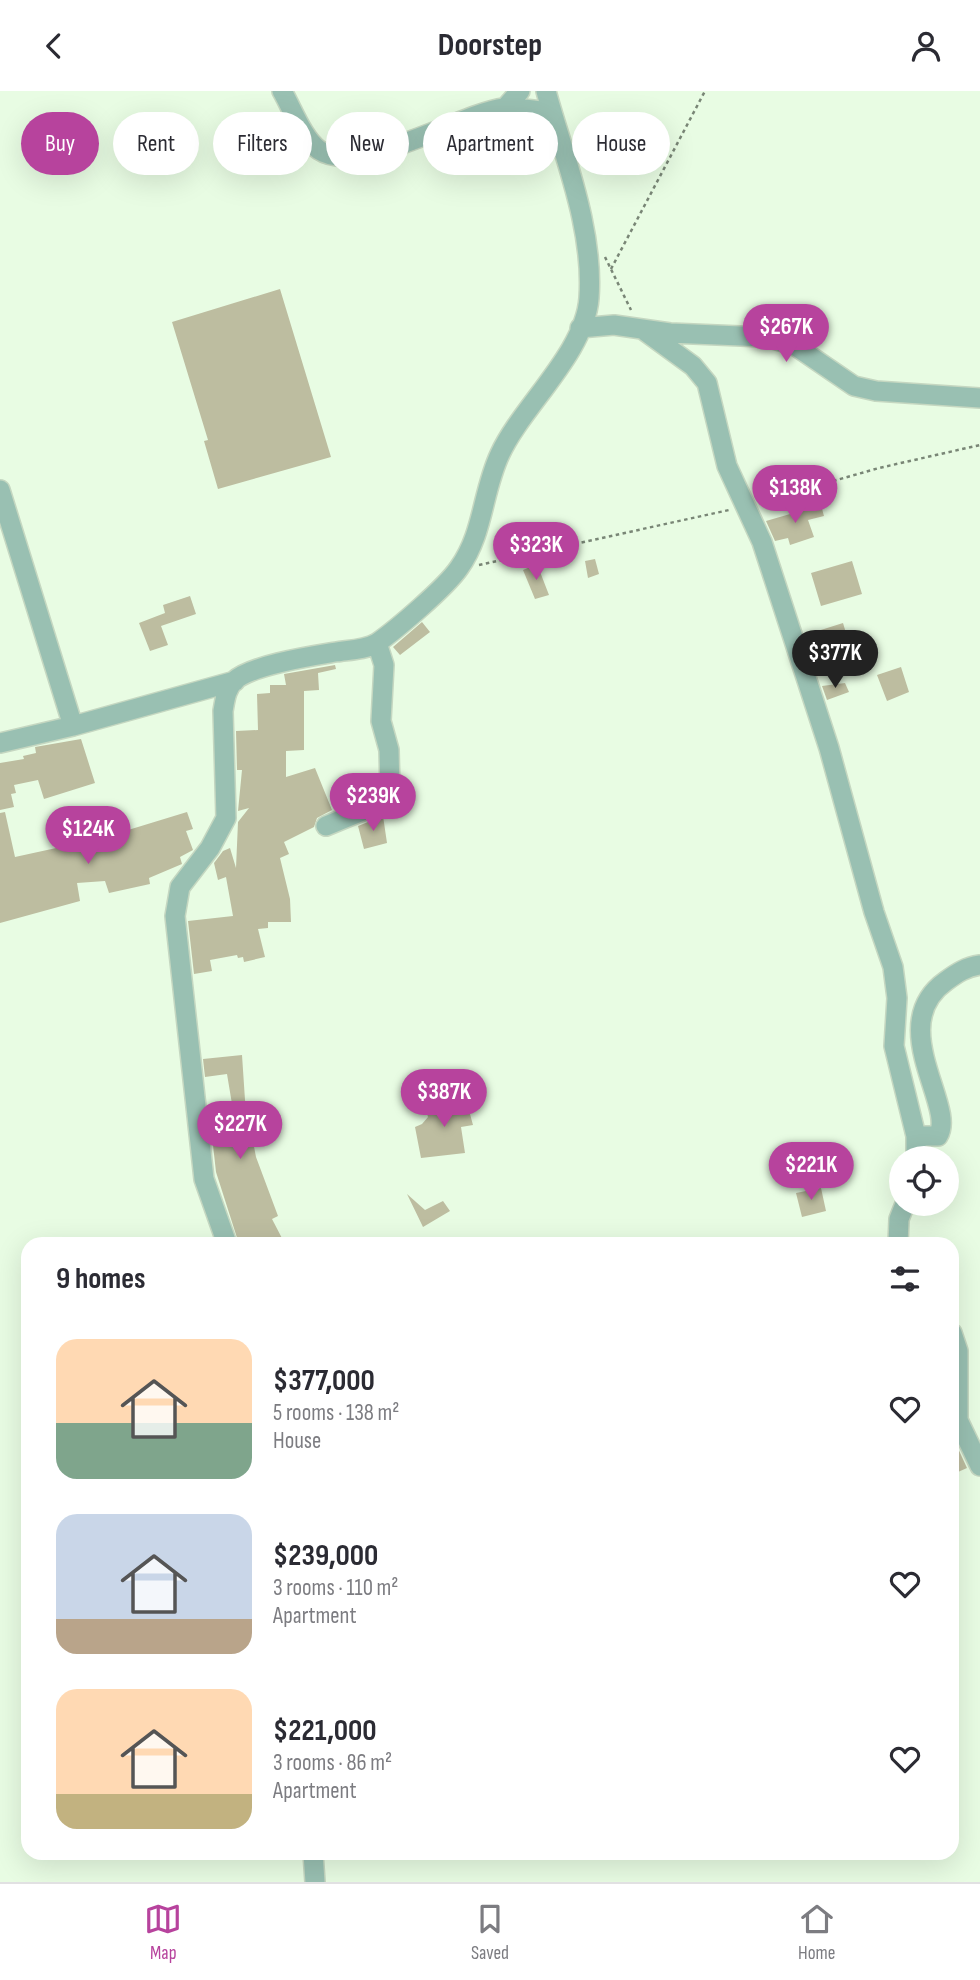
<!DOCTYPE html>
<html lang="en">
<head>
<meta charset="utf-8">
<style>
	body { margin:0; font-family:"Sofia Sans Condensed",sans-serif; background:#f7f7f7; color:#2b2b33; height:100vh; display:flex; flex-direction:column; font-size:26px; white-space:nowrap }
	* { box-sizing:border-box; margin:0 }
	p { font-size:23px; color:#7c7c81 }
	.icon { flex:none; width:38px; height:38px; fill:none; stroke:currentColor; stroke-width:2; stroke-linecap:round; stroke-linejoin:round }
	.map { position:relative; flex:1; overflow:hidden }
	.side { position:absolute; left:21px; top:1146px; width:938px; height:623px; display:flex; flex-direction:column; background:#fff; border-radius:21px; box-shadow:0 7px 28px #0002 }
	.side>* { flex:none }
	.guide { position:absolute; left:21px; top:21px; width:938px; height:63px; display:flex; gap:14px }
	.controls { position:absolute; left:889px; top:1055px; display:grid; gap:14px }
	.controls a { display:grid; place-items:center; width:70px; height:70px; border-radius:50%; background:#fff; box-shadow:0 7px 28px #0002; font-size:35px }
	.price { position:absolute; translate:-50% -60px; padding:0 16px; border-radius:24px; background:#b7439d; color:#fff; font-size:23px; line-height:46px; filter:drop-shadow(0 2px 4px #0008) }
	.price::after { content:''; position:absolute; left:50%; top:42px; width:21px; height:16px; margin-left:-10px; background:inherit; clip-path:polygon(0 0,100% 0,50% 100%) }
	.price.selected { background:#222; color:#fff }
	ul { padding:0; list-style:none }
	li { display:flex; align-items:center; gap:21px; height:175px; padding:0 35px }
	li span { display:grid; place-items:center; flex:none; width:196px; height:140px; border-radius:21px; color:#555 }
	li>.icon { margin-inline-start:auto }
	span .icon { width:84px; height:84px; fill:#fffc; stroke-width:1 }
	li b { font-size:30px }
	h2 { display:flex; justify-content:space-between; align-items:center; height:84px; padding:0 35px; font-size:30px }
	.tag { padding:0 24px; border-radius:32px; background:#fff; box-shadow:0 7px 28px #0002; font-size:24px; line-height:63px }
	.tag.selected { background:#b7439d; color:#fff }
	header { display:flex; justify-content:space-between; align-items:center; height:91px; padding:0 35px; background:#fff; font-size:32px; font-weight:700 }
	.tab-bar { display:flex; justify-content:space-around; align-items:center; height:98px; border-top:2px solid #e1e1e2; background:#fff; font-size:19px; color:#7c7c81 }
	.tab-bar a { display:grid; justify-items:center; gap:4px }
	.tab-bar .selected { color:#b7439d }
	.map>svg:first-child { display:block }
	.building { fill:#bdbda0 }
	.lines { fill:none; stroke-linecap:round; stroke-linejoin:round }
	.minor-casing { stroke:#c5d7c1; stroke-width:22 }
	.path { stroke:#798676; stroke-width:2.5; stroke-dasharray:3.5 3.5; stroke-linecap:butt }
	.minor { stroke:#99c0b2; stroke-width:19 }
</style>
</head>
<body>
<header><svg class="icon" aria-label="back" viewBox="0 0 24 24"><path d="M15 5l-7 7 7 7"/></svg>Doorstep<svg class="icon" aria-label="person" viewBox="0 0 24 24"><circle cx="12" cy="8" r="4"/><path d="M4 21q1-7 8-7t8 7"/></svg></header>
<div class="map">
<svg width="980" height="1791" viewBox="0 0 980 1791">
	<rect width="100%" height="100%" fill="#e8fce3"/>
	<!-- building -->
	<path class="building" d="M 280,198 L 331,366 L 218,398 L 204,350 L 208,349 L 172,231 Z
		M 821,414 L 824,425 L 808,429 L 814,446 L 790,454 L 788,447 L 775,450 L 766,430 Z
		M 595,468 L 599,483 L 588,487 L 585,470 Z
		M 852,470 L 862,503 L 821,515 L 811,482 Z
		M 537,473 L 549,504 L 535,508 L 523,479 Z
		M 190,505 L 196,523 L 161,535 L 168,554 L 150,560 L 139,532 L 165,522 L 163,514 Z
		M 422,531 L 430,541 L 400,564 L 393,556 Z
		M 843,532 L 846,542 L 809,554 L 805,544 Z
		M 335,574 L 336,578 L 318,582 L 319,599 L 304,600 L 304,659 L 286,660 L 286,686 L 315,677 L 332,719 L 317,727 L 314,736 L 284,751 L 289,763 L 280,767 L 290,808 L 291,831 L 268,831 L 268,837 L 258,838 L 265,866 L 244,871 L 243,866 L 238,867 L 237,864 L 210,869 L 212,880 L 194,883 L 188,830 L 233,825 L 226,786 L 218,789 L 214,772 L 223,760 L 230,757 L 236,777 L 238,731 L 249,717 L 238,720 L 242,679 L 237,679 L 236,640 L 258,639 L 257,603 L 270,602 L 270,594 L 286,594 L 284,583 Z
		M 901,576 L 909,601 L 887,610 L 877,584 Z
		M 845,592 L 849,601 L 827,609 L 822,595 Z
		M 81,648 L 95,692 L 44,708 L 38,689 L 14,694 L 16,702 L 11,703 L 14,716 L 0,719 L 0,672 L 24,668 L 23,665 L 36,662 L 35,656 Z
		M 5,721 L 15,766 L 102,747 L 187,721 L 193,738 L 186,740 L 193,759 L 180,766 L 182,773 L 149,787 L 150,793 L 109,802 L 105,790 L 77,792 L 80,810 L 0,832 L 0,722 Z
		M 383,725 L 387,752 L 364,758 L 358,735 Z
		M 242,964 L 245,1009 L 256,1066 L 278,1125 L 272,1128 L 285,1153 L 239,1153 L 216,1081 L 209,1018 L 232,1013 L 227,983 L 205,986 L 203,968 Z
		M 460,1009 L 467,1012 L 473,1034 L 461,1036 L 465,1062 L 421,1067 L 415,1036 L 422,1033 L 428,1026 L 425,1015 Z
		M 821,1097 L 826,1120 L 802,1126 L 796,1102 Z
		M 407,1103 L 425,1119 L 443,1110 L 450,1120 L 423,1136 Z
		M 956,1353 L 967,1377 L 958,1381 L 952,1367 L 952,1354 Z"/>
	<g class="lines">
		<defs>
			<path id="minor" d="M 282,0 C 292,17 303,48 319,59 C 359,86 459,23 504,17 C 519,16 537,20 552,21
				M 505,17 L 520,0
				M 580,237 L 614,234 L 670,242 L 766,246 L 794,254 L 854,295 L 876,300 L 980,307
				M 645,240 L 693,275 L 707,292 L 727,375 L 762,451 L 829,657 L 874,821 L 893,876 L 897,907 L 894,955 L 916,1045 L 916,1068
				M 0,399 L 73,635 L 235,590
				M 0,652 L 73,635
				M 326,735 L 377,714 L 390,699 L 389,659 L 381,630 L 384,574 L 377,552
				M 916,1045 L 938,1045 C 957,1016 884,934 946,890 C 957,882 966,876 980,874
				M 227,1153 L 204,1088 L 175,825 L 180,796 L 210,757 L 226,727 L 223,620 C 225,609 226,598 234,590 C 251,574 312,565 336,561 C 349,559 365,559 377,552 C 397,538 446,496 459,477 C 484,442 482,401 500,363 C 522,315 585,262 589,207 C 594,138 564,66 546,0
				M 898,1153 L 899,1128 L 905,1113
				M 952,1242 L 958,1260 L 958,1329 L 980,1375
				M 313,1762 L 315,1791"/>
		</defs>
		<!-- minor casing -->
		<use href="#minor" class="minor-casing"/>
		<!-- path -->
		<path class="path" d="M 605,166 L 631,219
			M 611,178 L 705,0
			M 759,411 L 879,377 L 980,354
			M 479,474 L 729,419"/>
		<!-- minor -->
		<use href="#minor" class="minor"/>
	</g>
</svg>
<div class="controls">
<a><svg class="icon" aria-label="locate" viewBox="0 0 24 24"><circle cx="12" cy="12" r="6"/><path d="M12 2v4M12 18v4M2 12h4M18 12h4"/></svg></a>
</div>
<b class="price" style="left:786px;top:273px">$267K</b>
<b class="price" style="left:795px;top:434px">$138K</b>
<b class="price" style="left:536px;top:491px">$323K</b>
<b class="price selected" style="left:835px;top:599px">$377K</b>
<b class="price" style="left:373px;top:742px">$239K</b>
<b class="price" style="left:88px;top:775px">$124K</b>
<b class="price" style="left:444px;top:1038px">$387K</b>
<b class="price" style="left:240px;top:1070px">$227K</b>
<b class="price" style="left:811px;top:1111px">$221K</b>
<div class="guide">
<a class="tag selected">Buy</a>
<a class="tag">Rent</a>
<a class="tag">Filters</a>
<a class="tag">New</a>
<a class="tag">Apartment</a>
<a class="tag">House</a>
</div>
<section class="side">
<h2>9 homes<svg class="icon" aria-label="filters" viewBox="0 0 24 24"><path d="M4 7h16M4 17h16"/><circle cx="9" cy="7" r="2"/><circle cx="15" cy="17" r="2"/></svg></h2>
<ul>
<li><span style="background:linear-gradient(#ffd9b3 60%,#7fa58c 0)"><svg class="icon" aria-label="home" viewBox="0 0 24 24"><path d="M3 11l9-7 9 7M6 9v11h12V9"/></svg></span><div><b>$377,000</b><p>5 rooms · 138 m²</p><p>House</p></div><svg class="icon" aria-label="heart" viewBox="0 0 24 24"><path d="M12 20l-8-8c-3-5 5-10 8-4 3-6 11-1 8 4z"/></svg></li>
<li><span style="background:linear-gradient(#c9d6e8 75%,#b9a48a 0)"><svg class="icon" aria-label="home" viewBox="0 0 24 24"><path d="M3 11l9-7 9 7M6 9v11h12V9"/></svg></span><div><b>$239,000</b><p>3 rooms · 110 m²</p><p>Apartment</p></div><svg class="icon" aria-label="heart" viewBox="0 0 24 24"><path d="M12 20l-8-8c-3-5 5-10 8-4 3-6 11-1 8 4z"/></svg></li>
<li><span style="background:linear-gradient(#ffd9b3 75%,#c2b280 0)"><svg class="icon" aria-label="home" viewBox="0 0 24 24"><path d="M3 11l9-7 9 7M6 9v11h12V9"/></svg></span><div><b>$221,000</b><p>3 rooms · 86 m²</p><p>Apartment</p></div><svg class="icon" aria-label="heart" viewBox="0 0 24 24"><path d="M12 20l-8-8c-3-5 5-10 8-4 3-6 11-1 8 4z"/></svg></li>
</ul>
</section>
</div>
<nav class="tab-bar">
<a class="selected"><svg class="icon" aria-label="map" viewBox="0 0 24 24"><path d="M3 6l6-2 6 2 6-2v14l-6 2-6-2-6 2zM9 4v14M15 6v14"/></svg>Map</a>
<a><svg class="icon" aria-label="saved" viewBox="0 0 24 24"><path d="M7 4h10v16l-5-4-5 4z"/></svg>Saved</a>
<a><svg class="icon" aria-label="home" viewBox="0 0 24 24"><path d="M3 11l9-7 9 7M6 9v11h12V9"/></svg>Home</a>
</nav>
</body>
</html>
